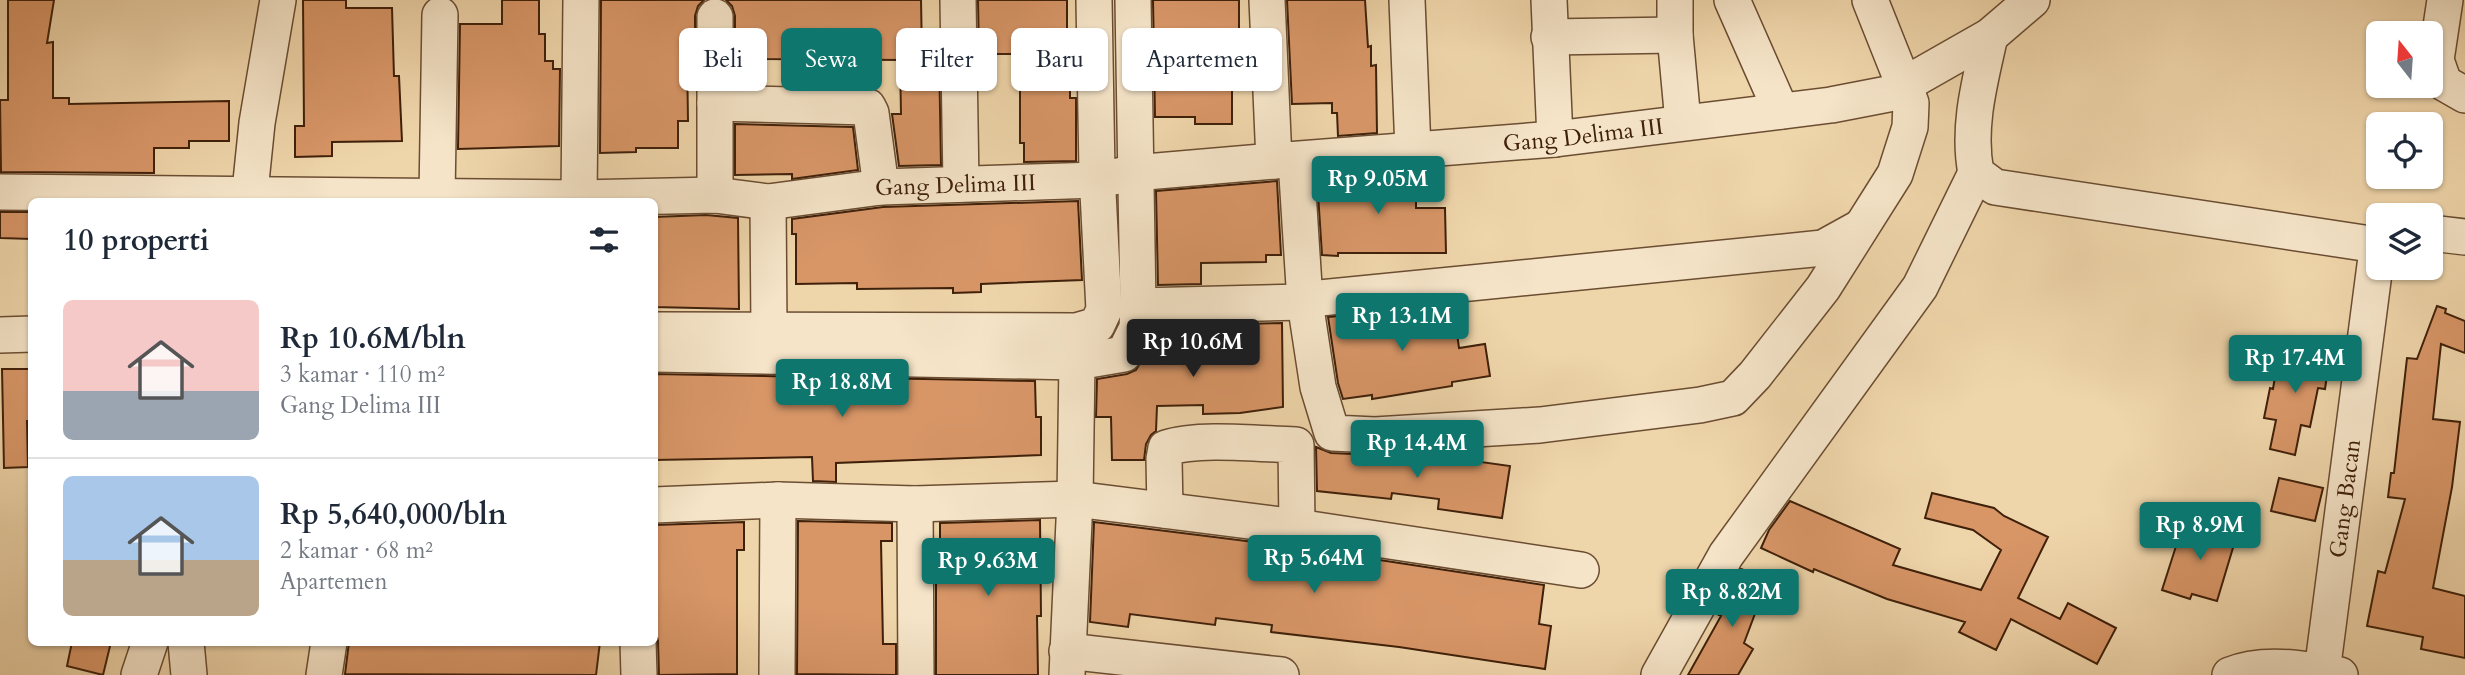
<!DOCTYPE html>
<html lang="id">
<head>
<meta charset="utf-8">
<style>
	body { margin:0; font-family:Cardo,serif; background:#f2f2f3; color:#1f2937; height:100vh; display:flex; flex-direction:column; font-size:26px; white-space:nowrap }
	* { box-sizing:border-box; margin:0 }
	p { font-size:23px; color:#747a83 }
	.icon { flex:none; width:38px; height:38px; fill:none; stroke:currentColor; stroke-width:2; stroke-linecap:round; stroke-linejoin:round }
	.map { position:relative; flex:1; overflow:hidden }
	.drawer { position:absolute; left:28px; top:198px; width:630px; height:448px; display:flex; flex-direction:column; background:#fff; border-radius:10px; box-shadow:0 2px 5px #0004 }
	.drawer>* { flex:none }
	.guide { position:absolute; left:679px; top:28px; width:665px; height:63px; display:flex; gap:14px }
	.needle { width:46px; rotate:343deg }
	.fabs { position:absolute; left:2366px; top:21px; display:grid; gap:14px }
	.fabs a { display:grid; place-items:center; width:77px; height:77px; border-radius:10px; background:#fff; box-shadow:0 2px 5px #0004; font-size:35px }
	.price { position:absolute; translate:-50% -60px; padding:0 16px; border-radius:7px; background:#0f766e; color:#fff; font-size:23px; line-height:46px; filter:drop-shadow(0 2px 4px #0008) }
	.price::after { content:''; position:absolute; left:50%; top:42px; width:21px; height:16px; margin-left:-10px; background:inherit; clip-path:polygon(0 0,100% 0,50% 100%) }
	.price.current { background:#222; color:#fff }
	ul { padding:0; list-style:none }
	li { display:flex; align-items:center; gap:21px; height:175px; padding:0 35px }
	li+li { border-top:2px solid #e0e1e3 }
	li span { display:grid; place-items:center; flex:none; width:196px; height:140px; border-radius:10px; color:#555 }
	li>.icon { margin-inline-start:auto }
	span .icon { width:84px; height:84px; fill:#fffc; stroke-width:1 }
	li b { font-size:30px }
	h2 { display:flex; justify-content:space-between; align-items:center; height:84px; padding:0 35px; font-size:30px }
	.pill { padding:0 24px; border-radius:10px; background:#fff; box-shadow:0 2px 5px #0004; font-size:24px; line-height:63px }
	.pill.current { background:#0f766e; color:#fff }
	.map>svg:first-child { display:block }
	.building { fill:#d89667; stroke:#3f200a; stroke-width:2 }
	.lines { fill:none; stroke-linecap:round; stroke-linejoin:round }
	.minor-casing { stroke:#6b4d32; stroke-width:38 }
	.minor { stroke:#f5e4c8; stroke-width:35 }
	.labels { text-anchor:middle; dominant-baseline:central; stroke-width:7; stroke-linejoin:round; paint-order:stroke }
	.street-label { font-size:23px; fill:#3f200a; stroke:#f5e4c8 }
</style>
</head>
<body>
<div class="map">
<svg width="2465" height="675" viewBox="0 0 2465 675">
	<rect width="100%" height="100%" fill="#efd5aa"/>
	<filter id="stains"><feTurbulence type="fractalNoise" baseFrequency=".00286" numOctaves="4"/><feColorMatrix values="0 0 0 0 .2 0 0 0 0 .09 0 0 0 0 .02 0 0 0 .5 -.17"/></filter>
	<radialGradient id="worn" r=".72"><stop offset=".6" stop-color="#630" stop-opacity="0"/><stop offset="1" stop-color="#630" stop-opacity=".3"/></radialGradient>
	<!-- building -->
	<path class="building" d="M 8,0 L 54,0 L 47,43 L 53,42 L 53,98 L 69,98 L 69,104 L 229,101 L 229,141 L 189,141 L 189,148 L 154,148 L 154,173 L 1,172 L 0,100 L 8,100 Z
		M 303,0 L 346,0 L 346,8 L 392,8 L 394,76 L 399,76 L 402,141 L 332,142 L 332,156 L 295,157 L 295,126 L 304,126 Z
		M 502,0 L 539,0 L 539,34 L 545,34 L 545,61 L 553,61 L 553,69 L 560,69 L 559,146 L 458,149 L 460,24 L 502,24 Z
		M 601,0 L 704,0 L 698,6 L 695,16 L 695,55 L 687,55 L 688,121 L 678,121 L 678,148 L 636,148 L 636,152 L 600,153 Z
		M 726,0 L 921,0 L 922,54 L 939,54 L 941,165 L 899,166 L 892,114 L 901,114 L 900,60 L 762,59 L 762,53 L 735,54 L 735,16 L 732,6 Z
		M 978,0 L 1067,0 L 1067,30 L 1070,30 L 1070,98 L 1076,98 L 1076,161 L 1024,162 L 1024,143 L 1020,143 L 1020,54 L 979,54 Z
		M 1153,0 L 1239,0 L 1239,49 L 1236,49 L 1237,66 L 1232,66 L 1232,124 L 1195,124 L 1195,117 L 1155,117 Z
		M 1287,0 L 1365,0 L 1368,47 L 1371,46 L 1371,66 L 1376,65 L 1377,133 L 1338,136 L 1337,113 L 1332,113 L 1332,103 L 1292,104 Z
		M 735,124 L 853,127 L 858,170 L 792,179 L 792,174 L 735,175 Z
		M 1416,170 L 1416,208 L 1445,208 L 1446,253 L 1338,253 L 1338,256 L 1322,255 L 1317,178 Z
		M 1277,181 L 1281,255 L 1266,255 L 1266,262 L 1201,263 L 1201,284 L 1158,285 L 1156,191 Z
		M 1078,201 L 1082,280 L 981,284 L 981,292 L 953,293 L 953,288 L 857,289 L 857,283 L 796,284 L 796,234 L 792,234 L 792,219 L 883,207 Z
		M 0,212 L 31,212 L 31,239 L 0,238 Z
		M 706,215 L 738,218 L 739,309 L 654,307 L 654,217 Z
		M 1453,305 L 1459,348 L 1485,344 L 1490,376 L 1452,382 L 1452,386 L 1372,399 L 1372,395 L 1343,399 L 1338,383 L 1328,317 Z
		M 2437,306 L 2446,309 L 2445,313 L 2465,321 L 2465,353 L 2441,344 L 2433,419 L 2460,422 L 2452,487 L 2433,588 L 2465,596 L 2465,658 L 2421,649 L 2423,637 L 2367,626 L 2378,571 L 2385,573 L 2405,499 L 2388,497 L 2391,473 L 2394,473 L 2407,358 L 2417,359 Z
		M 1282,323 L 1283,407 L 1240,413 L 1203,414 L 1203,405 L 1157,406 L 1156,431 L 1151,435 L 1146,444 L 1144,460 L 1112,460 L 1111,417 L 1096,417 L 1097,379 L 1127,374 L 1136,370 L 1155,337 L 1157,326 Z
		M 2280,346 L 2330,354 L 2325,389 L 2318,388 L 2310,427 L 2301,425 L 2295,455 L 2270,449 L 2276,420 L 2264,418 L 2270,388 L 2273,389 Z
		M 2,369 L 32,369 L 32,421 L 27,421 L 28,467 L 4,468 Z
		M 654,374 L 1035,381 L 1036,417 L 1041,417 L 1041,455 L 836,463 L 836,482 L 813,481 L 812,457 L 654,460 Z
		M 1316,447 L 1331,453 L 1374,455 L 1417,453 L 1510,466 L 1502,518 L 1438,509 L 1439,499 L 1392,493 L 1391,499 L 1317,491 Z
		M 2279,478 L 2323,488 L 2315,521 L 2271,511 Z
		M 1932,493 L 1994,508 L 2004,516 L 2048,537 L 2018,598 L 2060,619 L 2068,603 L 2116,628 L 2097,664 L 2011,619 L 1996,650 L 1959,632 L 1965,622 L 1887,599 L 1814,569 L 1813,572 L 1761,548 L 1769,530 L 1790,501 L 1900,549 L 1893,565 L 1981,590 L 2001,550 L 1973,530 L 1925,518 Z
		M 2185,518 L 2216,532 L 2238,531 L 2217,601 L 2192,594 L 2190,599 L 2162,590 Z
		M 1040,520 L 1041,616 L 1037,616 L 1038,675 L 936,675 L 936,540 L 940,540 L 940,523 Z
		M 798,521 L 892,523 L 892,541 L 881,541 L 883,644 L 896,644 L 896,675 L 797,674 Z
		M 744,522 L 744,550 L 737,550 L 737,674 L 659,675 L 658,641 L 656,633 L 655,623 L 657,623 L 654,525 Z
		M 1094,522 L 1294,547 L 1544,585 L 1539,624 L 1551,626 L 1545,669 L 1399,647 L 1271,632 L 1272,625 L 1216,618 L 1215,625 L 1130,614 L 1128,627 L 1090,622 Z
		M 1741,569 L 1768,579 L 1744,643 L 1753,649 L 1738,675 L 1688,675 L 1721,616 L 1717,614 L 1718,610 Z
		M 72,642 L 111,642 L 103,675 L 67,666 Z
		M 349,642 L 600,642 L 596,675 L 345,674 Z"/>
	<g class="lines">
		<defs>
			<g id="minor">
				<path d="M 958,0 L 961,184"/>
				<path d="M 1267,0 L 1274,161"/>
				<path d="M 1407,0 L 1413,150"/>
				<path d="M 1549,0 L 1555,139"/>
				<path d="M 1675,0 L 1675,35 L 1683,122"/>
				<path d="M 1732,0 L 1781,111"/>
				<path d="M 2445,0 L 2436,60 L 2444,83 L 2465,95"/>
				<path d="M 715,17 L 715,195"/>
				<path d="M 1990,36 C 1980,81 1967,127 1976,173 L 1995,187 L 2377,245"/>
				<path d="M 1549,37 L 1675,35"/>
				<path d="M 715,103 L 868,107 L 871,113 L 881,187"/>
				<path d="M 1296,160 L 1305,302 L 1318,387 L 1332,433 L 1375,435 L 1540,425 L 1700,405 L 1733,398 L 1755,375 L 1823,288 L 1895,174 L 1910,127 L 1911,103 L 1870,0"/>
				<path id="s1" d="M 0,192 L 579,198 L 715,195 L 768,202 L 881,187 L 1097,180 L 1134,173 L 1274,161 L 1555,139 L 1831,105 L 1888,94 L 1990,36 L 2032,0"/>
				<path d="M 437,196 L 440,15"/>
				<path d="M 579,198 L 581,0"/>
				<path d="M 249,201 L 257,123 L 278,0"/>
				<path d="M 768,202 L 769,330"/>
				<path d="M 2431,233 L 2465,237"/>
				<path d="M 1138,306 L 1305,302 L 1320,298 L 1823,248 L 1861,227"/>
				<path d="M 654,330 L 1076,331 L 1097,325 L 1104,310 L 1097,173 L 1094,0"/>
				<path d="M 0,335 L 32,334"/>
				<path d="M 654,354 L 1077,362 L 1124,354 L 1137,328 L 1138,306 L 1133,0"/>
				<path d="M 915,504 L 916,675"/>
				<path d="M 654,505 L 778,500 L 915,504 L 1075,499 L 1297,527 L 1581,570"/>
				<path d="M 1165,510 L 1164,459 L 1166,448 C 1199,437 1260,444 1296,445 L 1297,527"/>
				<path d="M 186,642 L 189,675"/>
				<path d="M 638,642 L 639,675"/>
				<path d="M 1067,651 L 1281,675"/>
				<path id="s2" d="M 2322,672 L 2378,242"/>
				<path d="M 139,675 L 150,642"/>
				<path d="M 324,675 L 329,642"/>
				<path d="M 777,675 L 778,500"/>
				<path d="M 1067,675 L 1075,499 L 1077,362"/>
				<path d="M 1659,675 L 1726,555 L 1920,287 L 1976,173"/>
				<path d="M 2230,675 C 2264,661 2305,669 2340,675"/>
			</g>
		</defs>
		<!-- minor casing -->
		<use href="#minor" class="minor-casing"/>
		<!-- minor -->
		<use href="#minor" class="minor"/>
	</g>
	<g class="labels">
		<!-- street labels -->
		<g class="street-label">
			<text stroke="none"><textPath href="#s1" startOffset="1587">Gang Delima III</textPath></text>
			<text stroke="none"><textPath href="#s1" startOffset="957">Gang Delima III</textPath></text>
			<text stroke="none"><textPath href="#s2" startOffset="175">Gang Bacan</textPath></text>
		</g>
	</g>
	<rect width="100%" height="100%" filter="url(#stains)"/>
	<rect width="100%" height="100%" fill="url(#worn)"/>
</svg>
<div class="fabs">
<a><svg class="needle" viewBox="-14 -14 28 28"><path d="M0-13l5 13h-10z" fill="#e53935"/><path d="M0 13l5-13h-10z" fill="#747a83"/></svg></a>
<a><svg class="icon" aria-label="locate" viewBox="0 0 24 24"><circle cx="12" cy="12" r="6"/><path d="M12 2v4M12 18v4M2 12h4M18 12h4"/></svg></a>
<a><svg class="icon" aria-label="layers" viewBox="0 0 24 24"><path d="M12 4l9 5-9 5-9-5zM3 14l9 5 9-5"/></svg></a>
</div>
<b class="price" style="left:1378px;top:216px">Rp 9.05M</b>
<b class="price" style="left:1402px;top:353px">Rp 13.1M</b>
<b class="price current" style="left:1193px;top:379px">Rp 10.6M</b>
<b class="price" style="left:2295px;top:395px">Rp 17.4M</b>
<b class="price" style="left:842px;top:419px">Rp 18.8M</b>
<b class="price" style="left:1417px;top:480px">Rp 14.4M</b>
<b class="price" style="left:2200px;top:562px">Rp 8.9M</b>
<b class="price" style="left:1314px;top:595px">Rp 5.64M</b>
<b class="price" style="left:988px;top:598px">Rp 9.63M</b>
<b class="price" style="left:1732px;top:629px">Rp 8.82M</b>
<div class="guide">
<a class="pill">Beli</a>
<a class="pill current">Sewa</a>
<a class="pill">Filter</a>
<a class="pill">Baru</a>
<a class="pill">Apartemen</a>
</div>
<section class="drawer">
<h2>10 properti<svg class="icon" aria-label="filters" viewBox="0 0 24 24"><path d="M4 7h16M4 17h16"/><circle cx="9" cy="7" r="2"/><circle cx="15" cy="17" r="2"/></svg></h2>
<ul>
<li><span style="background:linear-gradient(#f6c9c9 65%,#9aa5b1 0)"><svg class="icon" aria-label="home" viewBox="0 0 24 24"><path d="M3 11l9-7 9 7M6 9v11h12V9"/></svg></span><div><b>Rp 10.6M/bln</b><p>3 kamar · 110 m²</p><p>Gang Delima III</p></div></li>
<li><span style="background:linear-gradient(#a9c7e8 60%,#b9a48a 0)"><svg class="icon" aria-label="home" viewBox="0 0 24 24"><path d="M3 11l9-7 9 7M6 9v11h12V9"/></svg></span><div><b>Rp 5,640,000/bln</b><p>2 kamar · 68 m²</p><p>Apartemen</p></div></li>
</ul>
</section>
</div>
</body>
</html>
